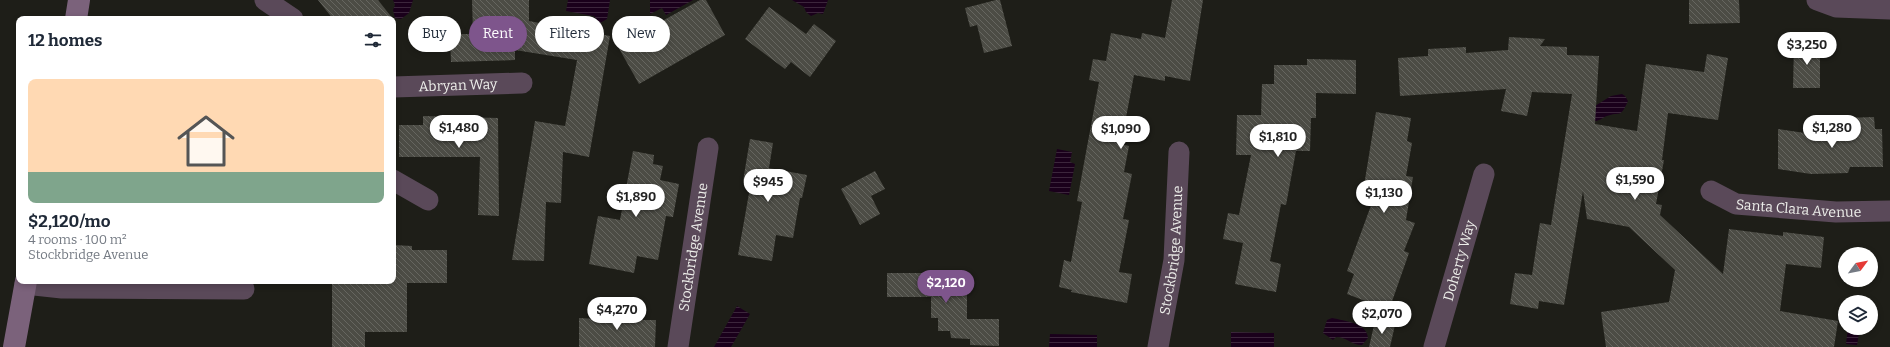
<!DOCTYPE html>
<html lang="en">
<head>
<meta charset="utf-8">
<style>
	body { margin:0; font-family:Bitter,serif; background:#f2f2f3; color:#1f2937; height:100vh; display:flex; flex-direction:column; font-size:15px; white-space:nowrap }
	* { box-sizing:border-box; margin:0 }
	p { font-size:13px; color:#747a83 }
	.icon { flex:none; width:22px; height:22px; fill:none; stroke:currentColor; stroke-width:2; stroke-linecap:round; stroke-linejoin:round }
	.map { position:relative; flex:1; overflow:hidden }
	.details { position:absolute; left:16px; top:16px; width:380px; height:268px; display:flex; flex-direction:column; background:#fff; border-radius:8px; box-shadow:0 2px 6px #0003 }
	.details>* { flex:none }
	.top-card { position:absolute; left:408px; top:16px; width:380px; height:36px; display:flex; gap:8px }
	.needle { width:26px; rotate:58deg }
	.buttons { position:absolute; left:1838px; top:247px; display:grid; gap:8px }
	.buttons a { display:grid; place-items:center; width:40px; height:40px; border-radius:50%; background:#fff; box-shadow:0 2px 6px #0003; font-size:20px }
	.price { position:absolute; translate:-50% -34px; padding:0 9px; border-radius:14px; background:#fff; color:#222; font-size:13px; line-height:26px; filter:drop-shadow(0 1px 2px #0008) }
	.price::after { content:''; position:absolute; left:50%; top:24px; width:12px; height:9px; margin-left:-6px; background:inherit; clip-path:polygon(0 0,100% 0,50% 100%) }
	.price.selected { background:#7e558c; color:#fff }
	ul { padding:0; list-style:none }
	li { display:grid; align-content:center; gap:8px; height:212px; padding:0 12px }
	li span { display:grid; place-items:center; height:124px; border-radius:8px; color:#555 }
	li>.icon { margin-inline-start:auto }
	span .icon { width:72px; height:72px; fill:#fffc; stroke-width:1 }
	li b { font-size:17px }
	h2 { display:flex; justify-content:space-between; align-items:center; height:48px; padding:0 12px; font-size:17px }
	.tag { padding:0 14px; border-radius:18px; background:#fff; box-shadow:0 2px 6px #0003; font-size:14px; line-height:36px }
	.tag.selected { background:#7e558c; color:#fff }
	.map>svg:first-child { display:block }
	.water { fill:url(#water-rules) }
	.building { fill:url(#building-back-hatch) }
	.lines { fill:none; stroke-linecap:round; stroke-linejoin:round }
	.minor { stroke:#5a4959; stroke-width:21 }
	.secondary { stroke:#7b627b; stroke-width:22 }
	.labels { text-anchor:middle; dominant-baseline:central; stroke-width:4; stroke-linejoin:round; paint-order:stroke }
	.street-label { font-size:14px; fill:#edeeea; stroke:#080806 }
</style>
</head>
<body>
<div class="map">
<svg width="1890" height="347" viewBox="0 0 1890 347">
	<defs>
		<pattern id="water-rules" width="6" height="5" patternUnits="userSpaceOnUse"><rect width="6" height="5" fill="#1a001b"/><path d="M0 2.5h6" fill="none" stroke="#3c263c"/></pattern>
		<pattern id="building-back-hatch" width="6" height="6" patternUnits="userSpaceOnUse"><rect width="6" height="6" fill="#4c4c45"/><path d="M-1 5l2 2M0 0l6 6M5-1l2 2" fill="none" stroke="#666660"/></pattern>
	</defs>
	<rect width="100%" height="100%" fill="#1e1e18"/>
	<!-- water -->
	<path class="water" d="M 393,0 L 413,0 L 409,13 L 401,19 L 395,18 L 393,10 L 395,5 Z
		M 568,0 L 610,0 L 607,19 L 600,23 L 594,16 L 566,11 Z
		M 650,0 L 693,0 L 666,15 L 662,8 L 650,14 Z
		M 792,0 L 828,0 L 823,14 L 818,13 L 811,16 L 806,12 L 804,7 Z
		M 1622,94 L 1625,96 L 1628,101 C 1620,119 1620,111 1607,116 C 1603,117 1600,121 1595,121 L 1595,106 L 1611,96 Z
		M 1057,149 L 1072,152 L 1070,162 L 1075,164 L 1069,195 L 1049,191 Z
		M 737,306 L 750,314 L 731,347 L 714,347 Z
		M 1332,318 C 1345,321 1367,323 1368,338 L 1362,345 C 1351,345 1347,337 1336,337 L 1333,340 L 1323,333 L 1327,320 Z
		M 1848,328 L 1860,328 L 1857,345 L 1846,344 Z
		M 1231,332 L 1274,333 L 1274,347 L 1231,347 Z
		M 1050,334 L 1097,335 L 1097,347 L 1049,347 Z"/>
	<!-- building -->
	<path class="building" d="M 318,0 L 378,0 L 393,19 L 333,19 Z
		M 472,0 L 529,0 L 529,21 L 610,36 L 589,157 L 563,152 L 561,203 L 546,202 L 544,261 L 512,260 L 535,121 L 565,126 L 577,60 L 515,50 L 515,60 L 451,62 L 450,34 L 473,34 Z
		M 700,0 L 706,0 L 725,35 L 639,84 L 612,36 L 630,39 Z
		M 996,0 L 1000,0 L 1012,46 L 984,53 L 977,25 L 970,27 L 965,8 Z
		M 1172,0 L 1203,0 L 1190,81 L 1165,76 L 1165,81 L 1134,75 L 1121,144 L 1129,146 L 1124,172 L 1132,174 L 1123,219 L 1129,220 L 1119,272 L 1132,274 L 1127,303 L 1071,292 L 1072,290 L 1059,287 L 1064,260 L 1071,262 L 1082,202 L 1077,201 L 1099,82 L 1089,80 L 1093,59 L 1106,61 L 1111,33 L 1141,39 L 1142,33 L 1165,38 Z
		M 1689,0 L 1739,0 L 1740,23 L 1689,24 Z
		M 769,7 L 806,34 L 814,24 L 836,41 L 810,77 L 791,62 L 785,69 L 745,39 Z
		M 1509,37 L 1545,39 L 1540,46 L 1567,47 L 1567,55 L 1599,56 L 1595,124 L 1637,131 L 1646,64 L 1704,72 L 1707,54 L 1728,58 L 1718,120 L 1668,113 L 1662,160 L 1664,160 L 1656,204 L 1662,205 L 1660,215 L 1723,274 L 1729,229 L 1783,236 L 1783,232 L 1824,237 L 1821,268 L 1786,264 L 1780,311 L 1838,321 L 1834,347 L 1606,347 L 1601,312 L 1669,302 L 1675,270 L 1629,227 L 1587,219 L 1583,191 L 1564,305 L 1539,301 L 1538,309 L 1510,304 L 1515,273 L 1532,275 L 1540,223 L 1551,225 L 1572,94 L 1532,92 L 1527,116 L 1501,111 L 1506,89 L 1400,96 L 1398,58 L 1428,56 L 1428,49 L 1466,47 L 1466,53 L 1508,50 Z
		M 1794,44 L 1820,44 L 1820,88 L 1793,88 Z
		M 1307,59 L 1356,60 L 1356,94 L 1316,93 L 1316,118 L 1311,118 L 1310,151 L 1296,151 L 1286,205 L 1281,204 L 1270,261 L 1281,264 L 1276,292 L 1235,284 L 1243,243 L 1223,239 L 1228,213 L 1239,215 L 1251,155 L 1236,155 L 1237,115 L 1261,115 L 1262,84 L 1274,84 L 1274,65 L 1307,65 Z
		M 1376,112 L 1411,118 L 1407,141 L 1412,143 L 1406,176 L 1413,177 L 1406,220 L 1415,223 L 1404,251 L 1409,253 L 1389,310 L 1347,294 L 1354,274 L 1347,271 L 1373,200 L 1362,198 Z
		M 423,116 L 498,118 L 499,216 L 478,215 L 480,157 L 399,157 L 399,125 L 423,125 Z
		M 1874,117 L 1875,129 L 1882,129 L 1883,167 L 1850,167 L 1848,173 L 1811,174 L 1778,169 L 1778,129 L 1818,135 L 1818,130 L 1851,129 L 1843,118 Z
		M 750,139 L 773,143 L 769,168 L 807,175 L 802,198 L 800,198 L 793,238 L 776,235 L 772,261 L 738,255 L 751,182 L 743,181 Z
		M 633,151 L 654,155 L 653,164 L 663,166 L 660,180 L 679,184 L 673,217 L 666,216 L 658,260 L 637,256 L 634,273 L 589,264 L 598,216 L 620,220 Z
		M 875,171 L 885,189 L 871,196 L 880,214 L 860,225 L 841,189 Z
		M 393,245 L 412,246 L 412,250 L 447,250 L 447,283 L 407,283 L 407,332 L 365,332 L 365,347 L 332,347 L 332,281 L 393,281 Z
		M 887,273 L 967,273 L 967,319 L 999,319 L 999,346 L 970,345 L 970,339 L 951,338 L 950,331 L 938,331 L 938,318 L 931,318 L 931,297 L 887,297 Z
		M 597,312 L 633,313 L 633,320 L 656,320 L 655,347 L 579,347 L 579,318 L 597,319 Z
		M 1375,321 L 1395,325 L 1390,347 L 1369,347 Z"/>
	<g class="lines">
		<!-- minor -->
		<g class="minor">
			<path d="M 265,0 L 293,19"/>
			<path d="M 1817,0 L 1836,7 L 1890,9"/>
			<path id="s1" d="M 393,87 L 522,83"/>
			<path d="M 393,180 L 428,200"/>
			<path id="s2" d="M 1711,191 L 1736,204 L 1836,212 L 1890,211"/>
			<path d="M 25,284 L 62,288 L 244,289"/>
			<path id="s3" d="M 678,347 L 708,148"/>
			<path id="s4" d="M 1158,347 L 1174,260 L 1179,152"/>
			<path id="s5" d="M 1434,347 L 1484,174"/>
		</g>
		<!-- secondary -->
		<path class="secondary" d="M 76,19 L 79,0
			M 14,347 L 26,281"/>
	</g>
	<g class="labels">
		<!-- street labels -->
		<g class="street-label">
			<text stroke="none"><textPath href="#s1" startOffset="65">Abryan Way</textPath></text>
			<text stroke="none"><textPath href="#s2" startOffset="91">Santa Clara Avenue</textPath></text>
			<text stroke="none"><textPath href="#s3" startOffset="101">Stockbridge Avenue</textPath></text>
			<text stroke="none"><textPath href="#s4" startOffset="98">Stockbridge Avenue</textPath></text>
			<text stroke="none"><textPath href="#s5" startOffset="90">Doherty Way</textPath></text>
		</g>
	</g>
</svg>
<div class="buttons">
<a><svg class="needle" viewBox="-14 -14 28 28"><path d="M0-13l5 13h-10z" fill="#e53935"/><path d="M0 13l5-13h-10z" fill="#747a83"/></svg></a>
<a><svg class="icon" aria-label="layers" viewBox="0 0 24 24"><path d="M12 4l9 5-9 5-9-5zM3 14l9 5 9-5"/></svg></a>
</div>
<b class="price" style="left:1807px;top:66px">$3,250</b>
<b class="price" style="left:459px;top:149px">$1,480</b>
<b class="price" style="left:1832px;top:149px">$1,280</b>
<b class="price" style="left:1121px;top:150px">$1,090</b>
<b class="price" style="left:1278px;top:158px">$1,810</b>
<b class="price" style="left:1635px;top:201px">$1,590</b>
<b class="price" style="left:768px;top:203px">$945</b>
<b class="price" style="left:1384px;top:214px">$1,130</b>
<b class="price" style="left:636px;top:218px">$1,890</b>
<b class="price selected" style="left:946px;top:304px">$2,120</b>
<b class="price" style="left:617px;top:331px">$4,270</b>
<b class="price" style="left:1382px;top:335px">$2,070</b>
<div class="top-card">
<a class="tag">Buy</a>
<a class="tag selected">Rent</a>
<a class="tag">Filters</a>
<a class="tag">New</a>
</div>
<section class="details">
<h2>12 homes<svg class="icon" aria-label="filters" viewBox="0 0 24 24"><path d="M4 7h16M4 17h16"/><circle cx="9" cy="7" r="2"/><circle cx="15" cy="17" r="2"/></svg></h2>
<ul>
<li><span style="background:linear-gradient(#ffd9b3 75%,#7fa58c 0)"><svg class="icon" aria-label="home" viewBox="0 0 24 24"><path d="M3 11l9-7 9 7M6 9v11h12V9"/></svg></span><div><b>$2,120/mo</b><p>4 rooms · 100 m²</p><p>Stockbridge Avenue</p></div></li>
</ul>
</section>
</div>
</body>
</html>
